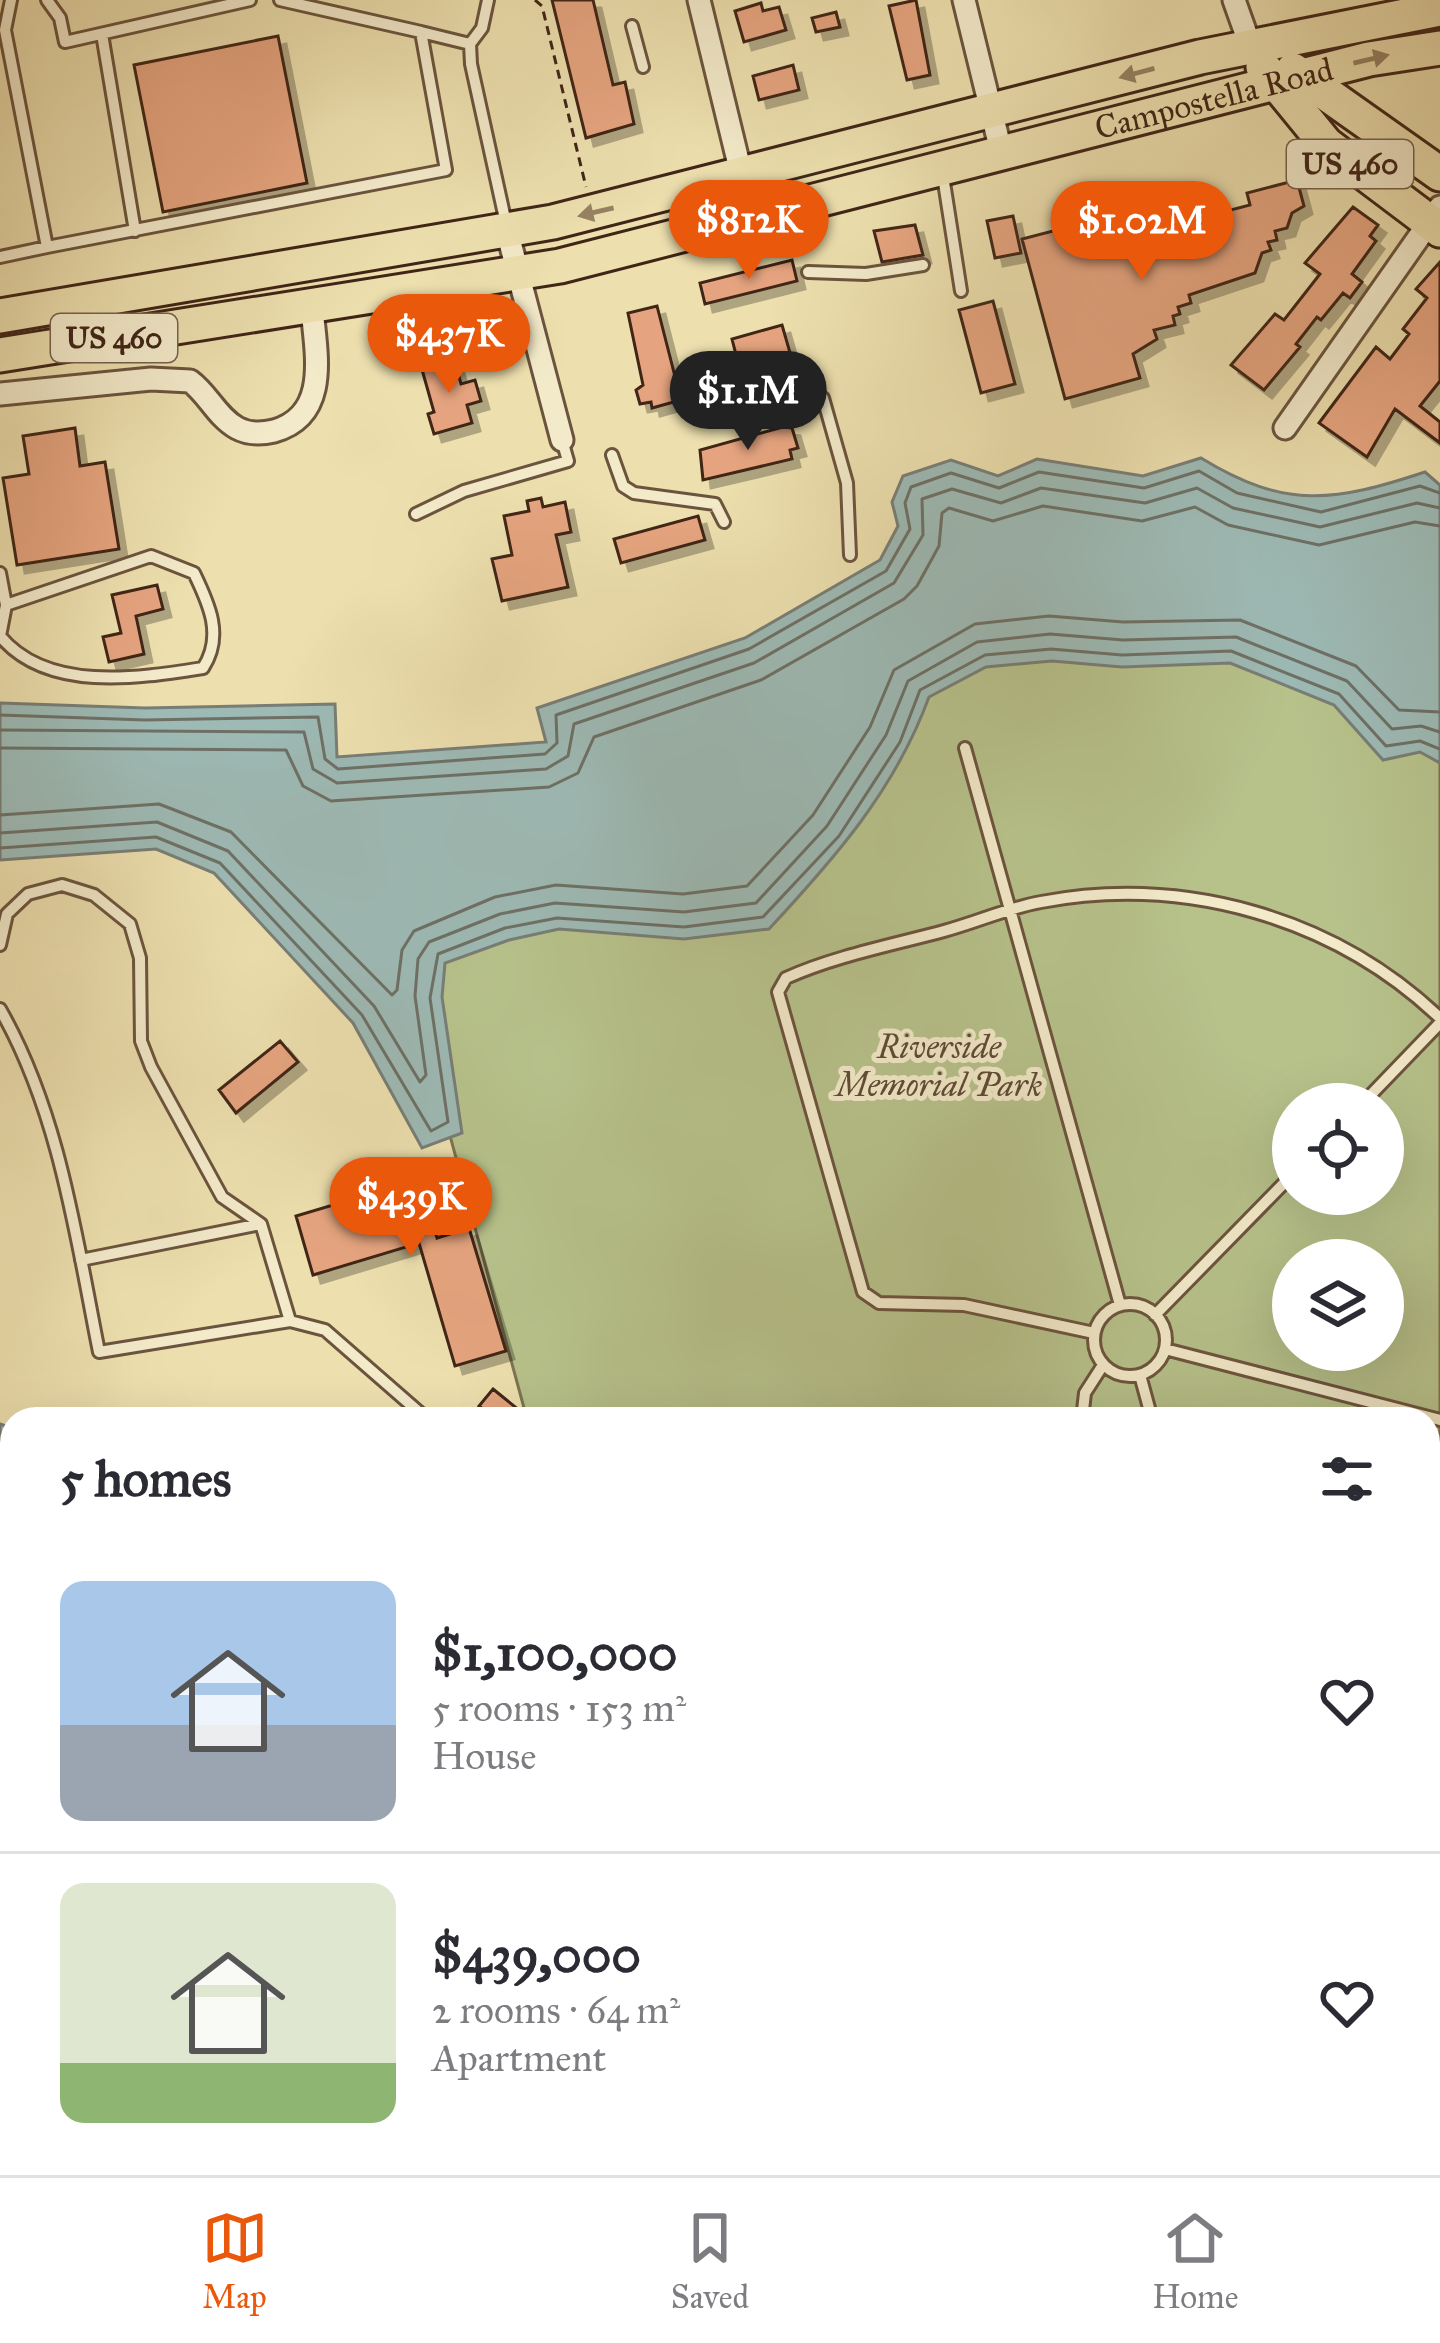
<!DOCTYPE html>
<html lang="en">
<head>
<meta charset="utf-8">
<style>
	body { margin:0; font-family:"IM FELL Great Primer",serif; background:#f7f7f7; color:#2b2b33; height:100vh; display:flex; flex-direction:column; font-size:45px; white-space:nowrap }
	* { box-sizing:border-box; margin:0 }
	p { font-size:39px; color:#7c7c81 }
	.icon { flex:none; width:66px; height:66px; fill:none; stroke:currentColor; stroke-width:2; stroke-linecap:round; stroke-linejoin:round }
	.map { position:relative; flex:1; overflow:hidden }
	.drawer { position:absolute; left:0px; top:1407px; width:1440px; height:768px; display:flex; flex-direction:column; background:#fff; border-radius:36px 36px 0 0; box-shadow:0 12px 48px #0002 }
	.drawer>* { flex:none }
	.tools { position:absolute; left:1272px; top:1083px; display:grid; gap:24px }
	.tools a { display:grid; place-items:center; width:132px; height:132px; border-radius:50%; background:#fff; box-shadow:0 12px 48px #0002; font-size:60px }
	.price { position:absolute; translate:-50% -102px; padding:0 27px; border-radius:42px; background:#ea580c; color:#fff; font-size:39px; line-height:78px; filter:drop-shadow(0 3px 6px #0008) }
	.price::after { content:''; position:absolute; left:50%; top:72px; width:36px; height:27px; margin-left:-18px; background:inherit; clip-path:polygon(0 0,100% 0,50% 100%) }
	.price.on { background:#222; color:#fff }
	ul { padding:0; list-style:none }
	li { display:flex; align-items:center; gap:36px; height:300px; padding:0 60px }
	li+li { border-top:3px solid #e1e1e2 }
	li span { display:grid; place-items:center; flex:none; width:336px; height:240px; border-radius:24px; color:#555 }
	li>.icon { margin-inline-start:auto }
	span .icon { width:144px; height:144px; fill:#fffc; stroke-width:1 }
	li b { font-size:51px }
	h2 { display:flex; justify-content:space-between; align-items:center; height:144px; padding:0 60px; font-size:51px }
	.dock { display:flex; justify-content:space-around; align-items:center; height:168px; border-top:3px solid #e1e1e2; background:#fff; font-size:33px; color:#7c7c81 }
	.dock a { display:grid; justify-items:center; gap:6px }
	.dock .on { color:#ea580c }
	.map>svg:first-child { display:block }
	.green { fill:#b7c28b; stroke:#7c7451; stroke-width:3; fill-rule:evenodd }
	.water { fill:#9dbab5; stroke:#787e76; stroke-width:3 }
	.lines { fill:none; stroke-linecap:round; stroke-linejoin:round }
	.shore { stroke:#6e7066; stroke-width:3 }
	.building { fill:#e5a47f; stroke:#402517; stroke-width:3; filter:url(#shadow) }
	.lane-casing { stroke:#6b543d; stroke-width:16 }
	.street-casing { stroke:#6b543d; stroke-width:27 }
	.primary-casing { stroke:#402517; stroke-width:39 }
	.path { stroke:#402517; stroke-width:3; stroke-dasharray:9 6; stroke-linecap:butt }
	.lane { stroke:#f3eaca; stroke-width:10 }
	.street { stroke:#f3eaca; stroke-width:21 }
	.primary { stroke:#eddfae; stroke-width:33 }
	.oneway { fill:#968262 }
	.labels { text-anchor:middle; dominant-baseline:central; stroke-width:10; stroke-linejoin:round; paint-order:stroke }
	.shield { fill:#f3eaca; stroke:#76604d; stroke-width:3 }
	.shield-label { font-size:30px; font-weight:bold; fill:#402517 }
	.street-label { font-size:33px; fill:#402517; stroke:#f3eaca }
	.park-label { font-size:33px; font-style:italic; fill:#5e4c34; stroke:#f3eaca }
</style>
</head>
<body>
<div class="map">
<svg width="1440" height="2175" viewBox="0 0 1440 2175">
	<defs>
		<filter id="shadow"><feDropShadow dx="8" dy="8" stdDeviation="0" flood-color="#0004"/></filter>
	</defs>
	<rect width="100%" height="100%" fill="#eddfae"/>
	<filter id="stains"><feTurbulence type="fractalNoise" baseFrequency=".00167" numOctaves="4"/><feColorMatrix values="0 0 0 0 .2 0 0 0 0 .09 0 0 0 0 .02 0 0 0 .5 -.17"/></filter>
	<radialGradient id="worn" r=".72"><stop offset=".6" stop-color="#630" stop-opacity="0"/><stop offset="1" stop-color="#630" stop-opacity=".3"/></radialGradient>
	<!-- green -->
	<path class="green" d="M 1177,641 L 1440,716 L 1440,1916 L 1428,1939 L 1428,1419 L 527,1419 L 374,856 L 940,648 ZM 1293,1104 L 1383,1104 L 1383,1194 L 1293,1194 ZM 1293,1260 L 1383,1260 L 1383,1350 L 1293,1350 Z"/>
	<!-- water -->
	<path class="water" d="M 1201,458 C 1286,510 1334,502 1425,472 L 1440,485 L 1440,763 L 1420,752 L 1383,760 L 1334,705 L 1230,663 L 1122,667 L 1052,661 L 986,667 L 929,697 C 895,790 835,858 769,929 L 684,939 L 559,929 L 509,940 L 445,963 L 442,997 L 462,1133 L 422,1148 L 353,1023 L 214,873 L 156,849 L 0,860 L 0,703 L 145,708 L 335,704 L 337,757 L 546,742 L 537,708 L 745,638 L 880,560 L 898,526 L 892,502 L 903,476 L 951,460 L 998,476 L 1037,459 L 1143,476 Z
		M 0,1424 L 12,1428 L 12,2163 L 177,2163 L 183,2175 L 0,2175 Z
		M 1049,2163 L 1095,2163 L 1114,2175 L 1067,2175 Z"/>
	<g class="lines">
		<!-- shore -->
		<path class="shore" d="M 0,715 L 145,720 L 318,717 L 325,759 L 338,769 L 545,754 L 557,743 L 556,715 L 749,649 L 886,571 L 910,529 L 905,503 L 911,487 L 951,473 L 999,488 L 1039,472 L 1144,488 L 1199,471 L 1237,493 L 1321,512 L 1420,486 L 1440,493
			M 0,730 L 304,732 L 313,769 L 337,783 L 546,769 L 568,756 L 574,724 L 754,663 L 894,583 L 923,535 L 922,499 L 952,489 L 1001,503 L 1041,488 L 1145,503 L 1197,488 L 1233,508 L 1320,527 L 1417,503 L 1440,508
			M 0,748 L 286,750 L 303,786 L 331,801 L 549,787 L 578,773 L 594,737 L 761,680 L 904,599 L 917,586 L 939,546 L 942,513 L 949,508 L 993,521 L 1043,506 L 1142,521 L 1195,507 L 1228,525 L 1319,545 L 1415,522 L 1440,526
			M 0,815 L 159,804 L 231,832 L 392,995 L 397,990 L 402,950 L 414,931 L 495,897 L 556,885 L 683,894 L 747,886 L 813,815 L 870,727 L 894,670 L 975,624 L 1049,616 L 1123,622 L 1240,620 L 1356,666 L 1399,710 L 1440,712
			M 0,833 L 157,822 L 228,851 L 374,1006 L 420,1082 L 426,1075 L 415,996 L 418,959 L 429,942 L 500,914 L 555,903 L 684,912 L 756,903 L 827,826 L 886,735 L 908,681 L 977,642 L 1050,634 L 1123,640 L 1236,637 L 1347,681 L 1392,729 L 1421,726 L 1440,732
			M 0,848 L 156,837 L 220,863 L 362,1015 L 431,1131 L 448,1122 L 430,998 L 438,954 L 505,928 L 557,918 L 684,927 L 763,917 L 839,836 L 900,742 L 920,690 L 985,655 L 1051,649 L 1122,655 L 1231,651 L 1339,694 L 1386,746 L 1420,741 L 1440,749"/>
	</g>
	<!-- building -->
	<path class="building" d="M 552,0 L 593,0 L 613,85 L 625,82 L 634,124 L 586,138 Z
		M 916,0 L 930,75 L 907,80 L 889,6 Z
		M 761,3 L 763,11 L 779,7 L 786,30 L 744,42 L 735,11 Z
		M 836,12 L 840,27 L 816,32 L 812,18 Z
		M 278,36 L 307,183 L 163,212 L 134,65 Z
		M 793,65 L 799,90 L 759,100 L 753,76 Z
		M 1297,180 L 1304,206 L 1292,213 L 1287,228 L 1275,231 L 1277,240 L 1268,242 L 1271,250 L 1262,253 L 1255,273 L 1189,295 L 1191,303 L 1178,307 L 1180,314 L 1173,316 L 1175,325 L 1154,330 L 1157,339 L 1133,354 L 1140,378 L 1065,399 L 1022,239 L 1072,226 L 1079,250 L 1250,205 L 1247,193 Z
		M 1353,207 L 1378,225 L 1370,236 L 1376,241 L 1352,274 L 1362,282 L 1350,298 L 1343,293 L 1321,320 L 1317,317 L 1296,344 L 1300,347 L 1264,390 L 1231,365 L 1275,314 L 1284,320 L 1320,274 L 1305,263 Z
		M 1013,216 L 1021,253 L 995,258 L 987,221 Z
		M 915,225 L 923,255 L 882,262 L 874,231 Z
		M 792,260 L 797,281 L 705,304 L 700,283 Z
		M 1440,262 L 1440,381 L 1420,406 L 1440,422 L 1440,443 L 1395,409 L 1367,457 L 1319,423 L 1376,347 L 1390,359 L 1409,334 L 1403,329 L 1427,298 L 1416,289 Z
		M 993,301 L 1015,384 L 981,393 L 959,310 Z
		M 657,306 L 681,400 L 652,408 L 651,402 L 640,404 L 636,390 L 643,385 L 628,313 Z
		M 782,325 L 793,363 L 742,378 L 732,339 Z
		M 454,358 L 461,384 L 475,380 L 481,401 L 467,405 L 472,423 L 434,434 L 428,414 L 434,412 L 421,366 Z
		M 783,427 L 792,428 L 798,448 L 790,450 L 792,459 L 703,480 L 700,450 Z
		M 75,428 L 80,466 L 105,462 L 119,549 L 17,565 L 3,478 L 29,474 L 23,436 Z
		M 541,498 L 543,507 L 565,502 L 571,532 L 556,535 L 568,587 L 502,601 L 492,559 L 512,555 L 504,516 L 529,511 L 527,501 Z
		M 698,516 L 705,540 L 621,563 L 614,539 Z
		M 157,585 L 163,609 L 136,616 L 144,654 L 109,662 L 103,637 L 121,633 L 112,595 Z
		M 280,1041 L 298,1062 L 236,1113 L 219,1090 Z
		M 420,1179 L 437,1238 L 469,1228 L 506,1351 L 455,1366 L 419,1243 L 313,1275 L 296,1216 Z
		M 493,1389 L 530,1419 L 495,1419 L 479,1406 Z"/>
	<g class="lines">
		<defs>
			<path id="lane" d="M 47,0 L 60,18 L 65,42 L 250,0
				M 280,0 L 421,32
				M 488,0 L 482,28 L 470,44 L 471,64 L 507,228
				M 632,26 L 643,67
				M 102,34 L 135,231
				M 943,176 L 961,291
				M 47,247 L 446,170 L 421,32 L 470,44
				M 0,257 L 47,247 L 5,30 L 11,0
				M 808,272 L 866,274 L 923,265
				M 823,398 L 847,483 L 850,555
				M 612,455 L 623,486 L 634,493 L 715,504 L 724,522
				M 416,514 L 464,491 L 568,461 L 562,440
				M 0,573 L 6,605 L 0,636 C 47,693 139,678 203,668 C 224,636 209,604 194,573 L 151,556 L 6,605
				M 965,748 L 1120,1305
				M 0,945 L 7,914 L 28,894 L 62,885 L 94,895 L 130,924 L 140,958 L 141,1041 L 151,1067 L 222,1197 L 261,1224 L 290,1321
				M 0,1009 C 59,1112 76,1236 99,1352 L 290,1321 L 325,1330 L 427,1419
				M 1362,1104 L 1440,1023
				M 81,1260 L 260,1224
				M1094 1340a36 36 0 1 1 72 0a36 36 0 1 1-72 0Z
				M 1155,1315 L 1293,1174
				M 1094,1333 L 964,1305 L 879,1303 L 863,1292 L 778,992 L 786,978 C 835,956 892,945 944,931 C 977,922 1008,908 1041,902 C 1184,875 1334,917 1440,1018
				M 1165,1349 L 1440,1420
				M 1140,1375 L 1152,1419
				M 1082,1419 L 1085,1393 L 1103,1365
				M 1428,1676 L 1440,1665
				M 478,2163 L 537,2175
				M 666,2163 L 671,2175"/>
			<path id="street" d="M 699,0 L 742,177
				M 964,0 L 1002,155
				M 1234,0 L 1250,45
				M 507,231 L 562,440
				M 0,394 L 151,379 L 190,381 C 208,394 217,417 237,428 C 248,434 261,434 274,431 C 330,415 316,354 312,309
				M 1285,428 L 1440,207"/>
			<g id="primary">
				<path d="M 1263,67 L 1326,144 L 1440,230"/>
				<path d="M 1293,70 L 1440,174"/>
				<path d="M 0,316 L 553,222 L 1200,57 L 1440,9"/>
				<path id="s1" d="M 0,355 L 560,266 L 1369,59 L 1440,48"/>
				<path d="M 1428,1989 L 1440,1965"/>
				<path d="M 1428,2113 L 1440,2087"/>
				<path d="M 1336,2175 L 1342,2163"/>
				<path d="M 1399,2175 L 1405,2163"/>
			</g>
		</defs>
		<!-- lane casing -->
		<use href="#lane" class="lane-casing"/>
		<!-- street casing -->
		<use href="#street" class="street-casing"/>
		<!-- primary casing -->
		<use href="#primary" class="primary-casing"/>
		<!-- path -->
		<path class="path" d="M 535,0 L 542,6 L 586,187"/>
		<!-- lane -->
		<use href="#lane" class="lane"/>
		<!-- street -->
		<use href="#street" class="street"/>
		<!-- primary -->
		<use href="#primary" class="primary"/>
	</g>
	<!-- one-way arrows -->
	<defs><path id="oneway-solid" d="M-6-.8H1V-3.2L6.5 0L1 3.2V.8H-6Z" transform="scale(3)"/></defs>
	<g class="oneway">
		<use href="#oneway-solid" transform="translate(1371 59) rotate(-13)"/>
		<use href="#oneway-solid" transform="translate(1137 73) rotate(165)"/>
		<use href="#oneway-solid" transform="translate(596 212) rotate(167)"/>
	</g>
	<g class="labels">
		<!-- shield labels -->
		<g class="shield">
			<rect x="1287" y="140" width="126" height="48" rx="9"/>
			<rect x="51" y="314" width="126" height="48" rx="9"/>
		</g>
		<g class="shield-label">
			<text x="1350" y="164">US 460</text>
			<text x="114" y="338">US 460</text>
		</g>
		<!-- street labels -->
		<g class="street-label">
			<text stroke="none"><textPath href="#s1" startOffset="1242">Campostella Road</textPath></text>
		</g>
		<!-- park labels -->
		<g class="park-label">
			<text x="939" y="1047">Riverside<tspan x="939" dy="38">Memorial Park</tspan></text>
		</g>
	</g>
	<rect width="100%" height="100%" filter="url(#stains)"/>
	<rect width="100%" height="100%" fill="url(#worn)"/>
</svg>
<div class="tools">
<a><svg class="icon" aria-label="locate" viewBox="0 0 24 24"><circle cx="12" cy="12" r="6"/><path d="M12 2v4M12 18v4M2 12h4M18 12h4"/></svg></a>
<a><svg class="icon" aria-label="layers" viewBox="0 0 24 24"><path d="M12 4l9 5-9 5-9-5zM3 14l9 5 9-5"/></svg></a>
</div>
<b class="price" style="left:749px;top:282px">$812K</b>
<b class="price" style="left:1142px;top:283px">$1.02M</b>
<b class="price" style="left:449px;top:396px">$437K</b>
<b class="price on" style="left:748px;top:453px">$1.1M</b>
<b class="price" style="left:411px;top:1259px">$439K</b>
<section class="drawer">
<h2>5 homes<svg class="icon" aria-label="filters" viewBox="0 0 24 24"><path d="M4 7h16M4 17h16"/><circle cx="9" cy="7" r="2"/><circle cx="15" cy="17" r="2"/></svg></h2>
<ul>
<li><span style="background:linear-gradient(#a9c7e8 60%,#9aa5b1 0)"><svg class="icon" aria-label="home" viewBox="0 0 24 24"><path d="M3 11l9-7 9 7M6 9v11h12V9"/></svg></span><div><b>$1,100,000</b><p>5 rooms · 153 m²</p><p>House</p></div><svg class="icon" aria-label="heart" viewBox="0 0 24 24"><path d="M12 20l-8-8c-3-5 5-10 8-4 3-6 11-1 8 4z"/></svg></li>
<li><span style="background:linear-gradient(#dfe7d0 75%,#8fb573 0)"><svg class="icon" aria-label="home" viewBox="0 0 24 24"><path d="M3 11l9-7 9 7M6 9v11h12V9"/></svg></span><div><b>$439,000</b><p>2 rooms · 64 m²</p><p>Apartment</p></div><svg class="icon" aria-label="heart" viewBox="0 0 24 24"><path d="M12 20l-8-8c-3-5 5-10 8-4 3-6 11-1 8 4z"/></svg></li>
</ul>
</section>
</div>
<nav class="dock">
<a class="on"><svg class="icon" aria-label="map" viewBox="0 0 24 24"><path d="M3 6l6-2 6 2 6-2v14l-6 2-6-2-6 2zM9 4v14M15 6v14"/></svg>Map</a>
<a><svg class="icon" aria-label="saved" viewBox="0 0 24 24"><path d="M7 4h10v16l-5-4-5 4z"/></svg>Saved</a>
<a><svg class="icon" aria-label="home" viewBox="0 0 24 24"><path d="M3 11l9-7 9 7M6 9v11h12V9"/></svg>Home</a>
</nav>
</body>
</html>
